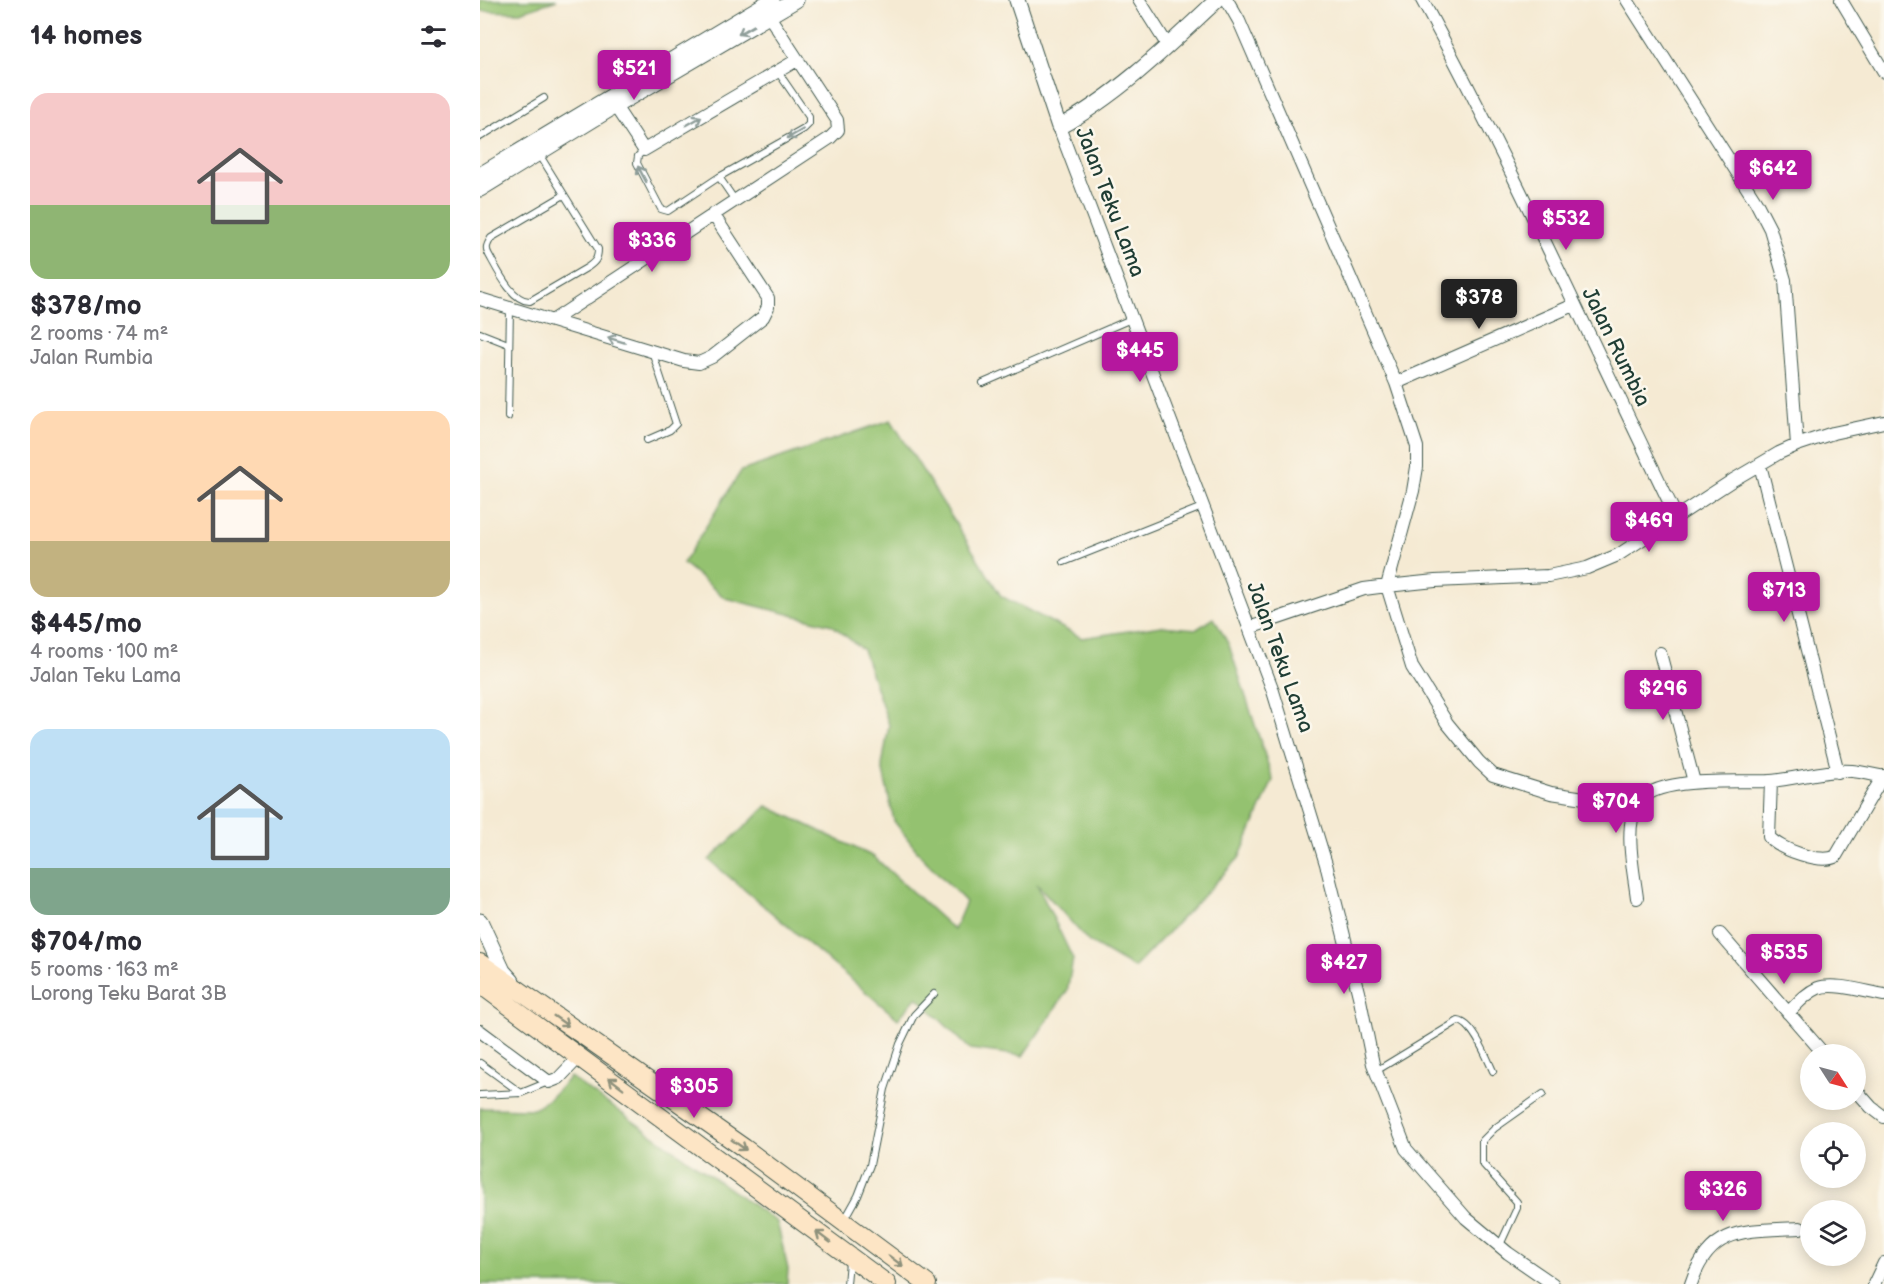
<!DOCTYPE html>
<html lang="en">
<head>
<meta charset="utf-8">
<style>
	body { margin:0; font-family:"Balsamiq Sans",sans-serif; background:#f2f2f3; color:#2b2b33; height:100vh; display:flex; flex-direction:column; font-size:22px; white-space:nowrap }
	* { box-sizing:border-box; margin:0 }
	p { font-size:20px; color:#7c7c81 }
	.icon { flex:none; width:33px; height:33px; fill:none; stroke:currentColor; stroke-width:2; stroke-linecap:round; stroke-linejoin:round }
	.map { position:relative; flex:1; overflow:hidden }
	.sheet { display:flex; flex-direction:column; background:#fff; width:480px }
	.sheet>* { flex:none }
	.needle { width:39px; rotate:126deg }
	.buttons { position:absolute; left:1320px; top:1044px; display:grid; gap:12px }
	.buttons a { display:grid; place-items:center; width:66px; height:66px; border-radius:50%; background:#fff; box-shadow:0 3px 15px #0003; font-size:30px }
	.price { position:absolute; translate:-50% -51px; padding:0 14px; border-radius:6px; background:#b5179e; color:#fff; font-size:20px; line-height:39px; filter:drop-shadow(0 2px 3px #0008) }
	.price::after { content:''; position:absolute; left:50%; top:36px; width:18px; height:14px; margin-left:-9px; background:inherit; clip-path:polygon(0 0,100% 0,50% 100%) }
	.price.active { background:#222; color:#fff }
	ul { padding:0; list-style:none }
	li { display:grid; align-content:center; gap:12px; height:318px; padding:0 30px }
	li span { display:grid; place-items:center; height:186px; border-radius:18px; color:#555 }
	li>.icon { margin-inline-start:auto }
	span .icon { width:108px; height:108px; fill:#fffc; stroke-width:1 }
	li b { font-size:26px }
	h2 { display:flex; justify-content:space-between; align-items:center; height:72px; padding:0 30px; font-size:26px }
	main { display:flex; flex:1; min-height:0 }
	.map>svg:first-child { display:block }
	.green { fill:#94c270; stroke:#5a8052; stroke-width:1.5 }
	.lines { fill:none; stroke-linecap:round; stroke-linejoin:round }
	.service-casing { stroke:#3f574c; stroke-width:8 }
	.minor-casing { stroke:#3f574c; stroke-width:14 }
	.tertiary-casing { stroke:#3f574c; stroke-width:17 }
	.secondary-casing { stroke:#3f574c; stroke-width:20 }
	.service { stroke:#fff; stroke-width:6 }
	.minor { stroke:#fff; stroke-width:12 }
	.tertiary { stroke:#fff; stroke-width:15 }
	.secondary { stroke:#fde5c5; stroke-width:18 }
	.oneway { stroke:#8f9e9a }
	.oneway2 { stroke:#8e917c }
	.labels { text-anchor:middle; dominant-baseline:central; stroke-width:5; stroke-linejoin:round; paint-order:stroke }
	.street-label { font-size:21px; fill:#1f3d34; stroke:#fbf7ec }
</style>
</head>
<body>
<main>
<section class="sheet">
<h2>14 homes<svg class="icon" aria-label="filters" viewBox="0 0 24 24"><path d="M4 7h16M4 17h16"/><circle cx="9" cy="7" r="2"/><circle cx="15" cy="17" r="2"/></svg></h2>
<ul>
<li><span style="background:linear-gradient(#f6c9c9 60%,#8fb573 0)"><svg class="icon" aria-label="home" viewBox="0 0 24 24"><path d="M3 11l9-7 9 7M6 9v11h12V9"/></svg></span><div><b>$378/mo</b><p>2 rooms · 74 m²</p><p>Jalan Rumbia</p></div></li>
<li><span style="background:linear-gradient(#ffd9b3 70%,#c2b280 0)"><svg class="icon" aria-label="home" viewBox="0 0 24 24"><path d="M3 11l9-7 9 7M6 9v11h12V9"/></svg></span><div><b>$445/mo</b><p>4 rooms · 100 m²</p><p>Jalan Teku Lama</p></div></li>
<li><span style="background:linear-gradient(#bfe0f5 75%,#7fa58c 0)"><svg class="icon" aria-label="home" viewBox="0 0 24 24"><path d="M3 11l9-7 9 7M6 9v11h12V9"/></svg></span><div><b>$704/mo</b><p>5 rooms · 163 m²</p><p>Lorong Teku Barat 3B</p></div></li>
</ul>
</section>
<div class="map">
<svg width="1404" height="1284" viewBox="0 0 1404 1284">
	<rect width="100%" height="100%" fill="#fbf7ec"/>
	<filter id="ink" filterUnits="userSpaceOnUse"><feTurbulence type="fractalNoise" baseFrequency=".0167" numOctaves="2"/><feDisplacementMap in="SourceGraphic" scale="12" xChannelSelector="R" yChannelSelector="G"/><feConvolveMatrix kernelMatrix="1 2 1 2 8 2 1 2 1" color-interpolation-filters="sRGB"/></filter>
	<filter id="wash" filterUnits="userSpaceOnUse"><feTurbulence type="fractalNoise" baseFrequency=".008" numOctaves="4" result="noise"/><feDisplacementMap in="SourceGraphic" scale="24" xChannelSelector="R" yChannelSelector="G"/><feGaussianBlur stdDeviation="1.35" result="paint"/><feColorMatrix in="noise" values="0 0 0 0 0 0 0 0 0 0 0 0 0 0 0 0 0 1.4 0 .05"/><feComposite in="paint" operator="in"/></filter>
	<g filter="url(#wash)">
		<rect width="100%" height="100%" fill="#f5ead3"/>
		<!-- green -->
		<path class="green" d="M 0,0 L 77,0 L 40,12 L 0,11 Z
			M 411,420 L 521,596 L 602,638 L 681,626 L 717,629 L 734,618 L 749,645 L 793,780 L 759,858 L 654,968 L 609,942 L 557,884 L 593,959 L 587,991 L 543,1056 L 490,1049 L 437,997 L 418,1019 L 229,860 L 287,806 L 394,857 L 474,930 L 486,902 L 441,856 L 414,821 L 402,766 L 409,725 L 383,650 L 352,625 L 245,598 L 203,563 L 261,471 Z
			M 90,1077 L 297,1222 L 308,1269 L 307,1284 L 0,1284 L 0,1108 L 54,1109 L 70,1098 Z"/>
	</g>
	<g filter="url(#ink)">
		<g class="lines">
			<defs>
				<path id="service" d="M 0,137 L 64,98
					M 164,150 L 158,156 L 157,163 L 181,209 L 188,211 L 239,177 L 324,129 L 329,124 L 329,117 L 298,72
					M 59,154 L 118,249 C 118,259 115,262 108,267 L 50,301 C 32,302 17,269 9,255 C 5,248 7,245 11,238 L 84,195
					M 239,177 L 254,199
					M 0,333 L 28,344
					M 503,383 L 651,319
					M 28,417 L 30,308
					M 167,440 L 190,430 L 196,424 L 172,351
					M 584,562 L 722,507
					M 0,1063 L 41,1093 L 0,1095
					M 896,1071 L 978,1021 C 993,1022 1007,1058 1013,1071
					M 41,1093 L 68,1082
					M 364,1221 L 378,1196 L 390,1165 L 405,1089 L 420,1044 L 434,1015 L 454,994
					M 1020,1245 L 1037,1208 L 1037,1202 L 1002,1163 L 1002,1141 L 1015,1128 L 1063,1094
					M 367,1284 L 369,1261"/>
				<path id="minor" d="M 659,0 L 688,46
					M 747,0 L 759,21 L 916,383 L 937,447 L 937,467 L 933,491 L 907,586 L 884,589 L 769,628
					M 942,0 C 1034,169 1113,345 1197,518
					M 1147,0 L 1276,202 L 1290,229 L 1305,280 L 1317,445
					M 1361,0 L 1404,72
					M 135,106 L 164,150 L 317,60
					M 579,127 L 792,688 L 846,864 L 880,1000 L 893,1064 L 926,1149 L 986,1218 L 1028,1253 L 1073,1284
					M 0,299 L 204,361 L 219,363 L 232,357 L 283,317 L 288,307 L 288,298 L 233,214
					M 72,321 L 350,138 L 358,130 L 357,120 L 289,16
					M 916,383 L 1094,305
					M 1280,465 L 1358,772
					M 1180,653 L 1214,782
					M 1291,781 L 1289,837 C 1299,849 1342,865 1356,856 L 1403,776
					M 1162,798 L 1118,800 L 1071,793 L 1013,775 L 999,762 L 967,723 L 932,667 L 907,586 L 955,581 L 1068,576 L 1107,568 L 1138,555 L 1253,480 L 1299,453 L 1317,445 L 1353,433 L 1404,422
					M 1157,898 C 1154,873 1143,825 1158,803 C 1176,775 1259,783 1290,781 C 1317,779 1345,769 1372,771 C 1383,772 1394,775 1404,777
					M 1240,934 L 1344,1054
					M 1308,1013 C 1317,1004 1326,993 1338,988 C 1354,982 1386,992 1404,995
					M 0,1031 L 69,1082 L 79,1078 L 100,1056
					M 1376,1090 L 1391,1107 L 1404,1117
					M 1211,1284 C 1230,1225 1268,1231 1320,1228
					M 1394,1284 L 1404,1263"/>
				<path id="tertiary" d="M 537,0 L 579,127 C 638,95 688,46 737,0
					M 0,175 L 292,0
					M 0,189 L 135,106 L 316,0
					M 0,921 L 23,971 L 32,981"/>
				<path id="secondary" d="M 0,963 L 264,1148 L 447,1284
					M 0,984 L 407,1284"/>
			</defs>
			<!-- service casing -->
			<use href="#service" class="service-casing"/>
			<!-- minor casing -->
			<use href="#minor" class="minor-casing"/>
			<!-- tertiary casing -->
			<use href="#tertiary" class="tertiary-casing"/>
			<!-- secondary casing -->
			<use href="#secondary" class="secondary-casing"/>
			<!-- service -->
			<use href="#service" class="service"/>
			<!-- minor -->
			<use href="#minor" class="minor"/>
			<!-- tertiary -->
			<use href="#tertiary" class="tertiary"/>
			<!-- secondary -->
			<use href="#secondary" class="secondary"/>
		</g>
		<!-- one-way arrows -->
		<defs><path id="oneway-shaft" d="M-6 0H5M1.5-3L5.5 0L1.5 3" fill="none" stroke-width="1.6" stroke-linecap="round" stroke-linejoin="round" transform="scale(1.5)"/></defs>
		<g class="oneway">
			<use href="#oneway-shaft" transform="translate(266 30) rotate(150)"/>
			<use href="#oneway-shaft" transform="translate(214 121) rotate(-30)"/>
			<use href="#oneway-shaft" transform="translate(315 134) rotate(150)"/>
			<use href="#oneway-shaft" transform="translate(162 174) rotate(-118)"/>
			<use href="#oneway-shaft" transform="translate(136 340) rotate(-163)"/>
		</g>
		<g class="oneway2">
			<use href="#oneway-shaft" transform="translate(81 1021) rotate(35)"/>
			<use href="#oneway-shaft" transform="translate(136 1083) rotate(-143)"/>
			<use href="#oneway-shaft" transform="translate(259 1145) rotate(35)"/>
			<use href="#oneway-shaft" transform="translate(343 1237) rotate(-143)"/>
			<use href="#oneway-shaft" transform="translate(416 1261) rotate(37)"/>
		</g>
	</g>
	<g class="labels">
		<!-- street labels -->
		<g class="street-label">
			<text transform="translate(630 202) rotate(69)">Jalan Teku Lama</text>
			<text transform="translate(1136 347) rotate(64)">Jalan Rumbia</text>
			<text transform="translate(800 657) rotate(70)">Jalan Teku Lama</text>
		</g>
	</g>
</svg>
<div class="buttons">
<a><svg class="needle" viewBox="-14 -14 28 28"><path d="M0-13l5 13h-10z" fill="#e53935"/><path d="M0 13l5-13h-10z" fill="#7c7c81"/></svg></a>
<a><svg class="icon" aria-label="locate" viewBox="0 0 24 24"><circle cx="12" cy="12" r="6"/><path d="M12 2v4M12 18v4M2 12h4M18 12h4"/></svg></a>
<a><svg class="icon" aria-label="layers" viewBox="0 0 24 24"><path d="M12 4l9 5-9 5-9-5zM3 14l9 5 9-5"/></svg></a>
</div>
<b class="price" style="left:154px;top:101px">$521</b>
<b class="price" style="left:1293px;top:201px">$642</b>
<b class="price" style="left:1086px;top:251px">$532</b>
<b class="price" style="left:172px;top:273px">$336</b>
<b class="price active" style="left:999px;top:330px">$378</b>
<b class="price" style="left:660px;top:383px">$445</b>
<b class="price" style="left:1169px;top:553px">$469</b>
<b class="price" style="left:1304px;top:623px">$713</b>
<b class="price" style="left:1183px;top:721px">$296</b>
<b class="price" style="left:1136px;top:834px">$704</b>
<b class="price" style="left:1304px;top:985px">$535</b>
<b class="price" style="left:864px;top:995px">$427</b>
<b class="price" style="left:214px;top:1119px">$305</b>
<b class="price" style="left:1243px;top:1222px">$326</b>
</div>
</main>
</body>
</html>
